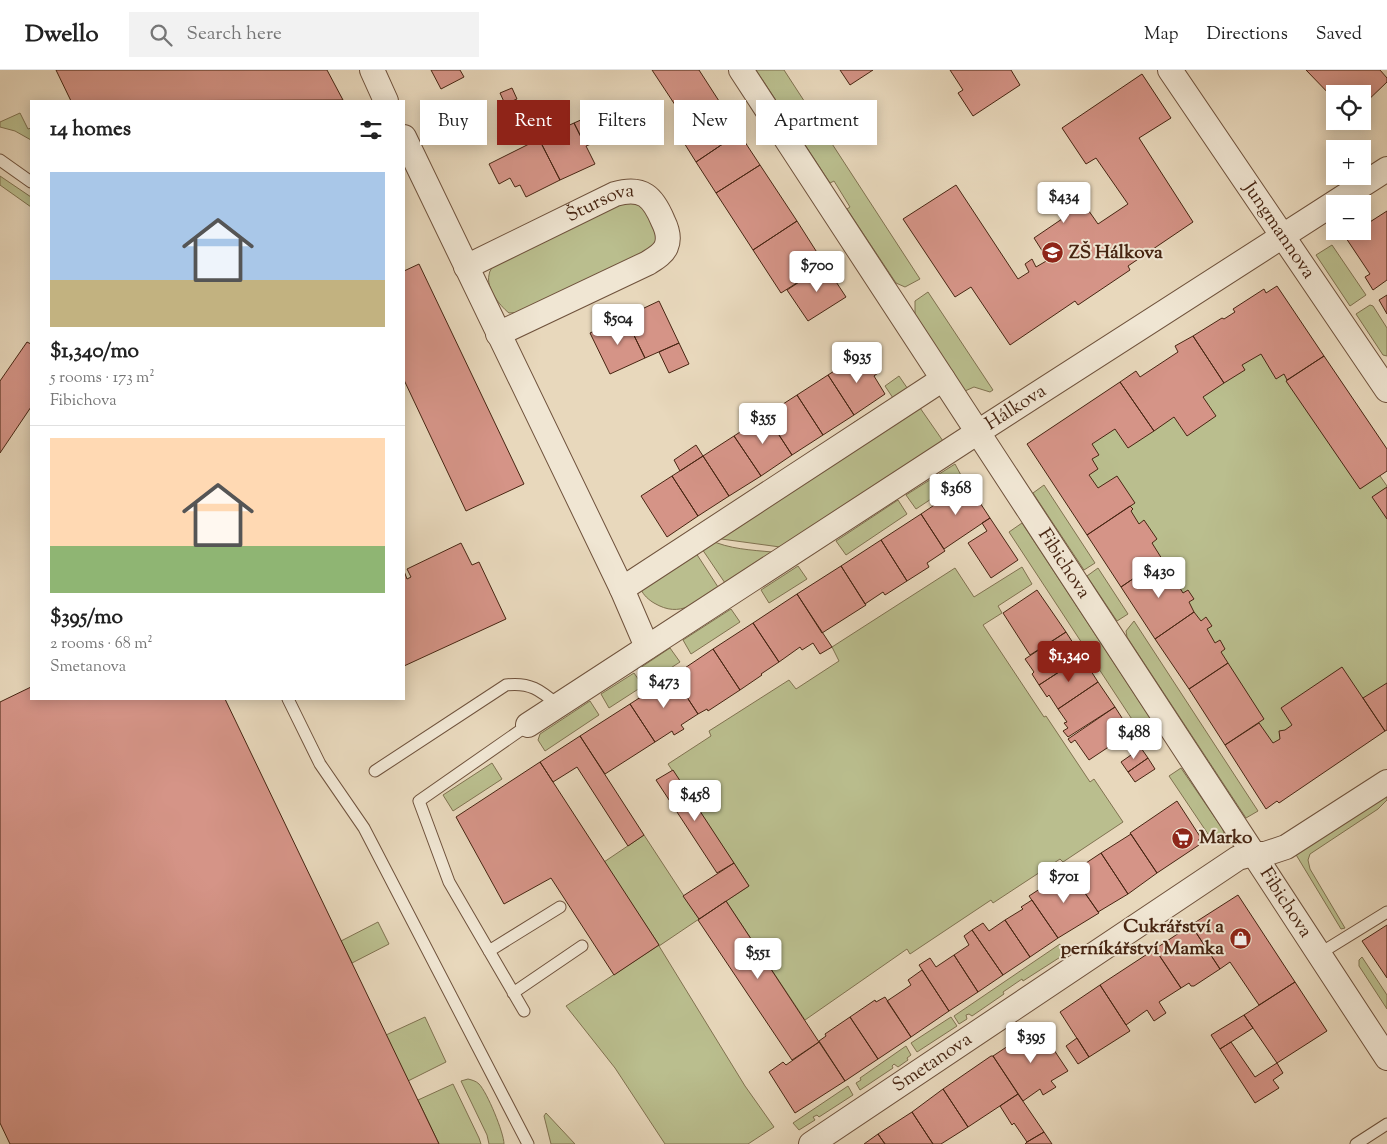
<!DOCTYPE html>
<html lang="en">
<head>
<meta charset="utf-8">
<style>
	body { margin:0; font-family:"Sorts Mill Goudy",serif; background:#f2f2f2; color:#222; height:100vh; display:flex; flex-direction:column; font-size:19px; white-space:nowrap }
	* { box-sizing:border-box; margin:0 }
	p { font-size:16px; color:#767676 }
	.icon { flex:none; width:28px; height:28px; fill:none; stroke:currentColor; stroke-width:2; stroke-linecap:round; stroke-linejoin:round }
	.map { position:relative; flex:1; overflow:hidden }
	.details { position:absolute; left:30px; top:30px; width:375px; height:600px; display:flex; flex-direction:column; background:#fff; border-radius:0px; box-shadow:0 2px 12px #0003 }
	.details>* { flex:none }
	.top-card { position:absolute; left:420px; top:30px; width:475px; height:45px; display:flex; gap:10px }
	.controls { position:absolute; left:1326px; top:15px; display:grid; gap:10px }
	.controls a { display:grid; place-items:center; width:45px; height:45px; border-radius:0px; background:#fff; box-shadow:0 2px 12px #0003; font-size:25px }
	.price { position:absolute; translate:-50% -42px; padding:0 11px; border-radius:5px; background:#fff; color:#222; font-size:16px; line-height:32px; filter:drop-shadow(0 1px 2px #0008) }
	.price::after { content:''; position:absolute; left:50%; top:30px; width:15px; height:11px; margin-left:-8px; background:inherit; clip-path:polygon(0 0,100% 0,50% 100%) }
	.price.active { background:#8f2418; color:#fff }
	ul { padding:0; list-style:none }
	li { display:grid; align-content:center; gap:10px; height:265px; padding:0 20px }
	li+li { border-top:1px solid #e0e0e0 }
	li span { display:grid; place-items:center; height:155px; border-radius:0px; color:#555 }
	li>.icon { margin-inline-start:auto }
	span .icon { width:90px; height:90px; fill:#fffc; stroke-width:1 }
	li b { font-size:21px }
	h2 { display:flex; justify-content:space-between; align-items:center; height:60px; padding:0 20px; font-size:21px }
	.chip { padding:0 18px; border-radius:0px; background:#fff; box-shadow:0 2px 12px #0003; font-size:18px; line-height:45px }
	.chip.active { background:#8f2418; color:#fff }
	header { display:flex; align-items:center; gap:30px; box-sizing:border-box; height:70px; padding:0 25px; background:#fff; border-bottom:1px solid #e0e0e0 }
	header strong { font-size:24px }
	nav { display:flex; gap:28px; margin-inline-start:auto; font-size:18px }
	.search { width:350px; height:45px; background:#f2f2f2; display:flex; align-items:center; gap:12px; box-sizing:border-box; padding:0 18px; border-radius:0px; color:#767676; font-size:19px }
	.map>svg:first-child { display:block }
	.green { fill:#babe8e; stroke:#807250 }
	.building { fill:#d59487; stroke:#472512 }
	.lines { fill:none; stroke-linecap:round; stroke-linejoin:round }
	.service-casing { stroke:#6f523c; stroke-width:13 }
	.minor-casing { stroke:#6f523c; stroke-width:26 }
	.service { stroke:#f0e6d3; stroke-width:11 }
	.minor { stroke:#f0e6d3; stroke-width:24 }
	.labels { text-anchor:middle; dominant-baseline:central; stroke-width:4; stroke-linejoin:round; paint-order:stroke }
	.street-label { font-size:19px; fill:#472512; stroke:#f0e6d3 }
	.poi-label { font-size:19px; font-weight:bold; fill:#472512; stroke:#f0e6d3; text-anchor:start }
</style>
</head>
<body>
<header>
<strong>Dwello</strong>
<div class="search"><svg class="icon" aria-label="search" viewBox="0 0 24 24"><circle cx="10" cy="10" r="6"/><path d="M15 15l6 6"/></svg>Search here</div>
<nav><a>Map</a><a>Directions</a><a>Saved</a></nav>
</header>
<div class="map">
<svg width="1387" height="1074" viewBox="0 0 1387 1074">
	<rect width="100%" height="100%" fill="#e8d8bc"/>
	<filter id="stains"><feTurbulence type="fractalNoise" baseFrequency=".004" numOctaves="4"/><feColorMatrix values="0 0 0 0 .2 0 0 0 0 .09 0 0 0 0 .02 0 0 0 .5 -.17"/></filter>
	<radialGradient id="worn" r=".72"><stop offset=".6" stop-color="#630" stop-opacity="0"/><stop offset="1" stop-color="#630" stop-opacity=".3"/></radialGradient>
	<!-- green -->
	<path class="green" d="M 756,0 L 784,0 L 920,209 L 905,217 L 896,213 L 847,139 L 850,137 L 834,111 L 830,113 Z
		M 20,43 L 28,59 L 31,58 L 31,70 L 15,61 L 0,57 L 0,52 Z
		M 0,106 L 31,127 L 31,137 L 0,115 Z
		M 625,131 L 642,133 L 660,162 L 653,181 L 523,242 L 509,243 C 499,235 486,218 489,205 C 489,201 493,197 494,194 Z
		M 1332,175 L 1366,225 L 1350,236 L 1316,185 Z
		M 928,222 L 993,320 L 990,322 L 974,317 L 965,321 L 915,244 L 915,231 Z
		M 1370,235 L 1373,236 L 1387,258 L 1387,286 L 1383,285 L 1356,244 Z
		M 1264,240 L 1387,416 L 1387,622 L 1267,706 L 1053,378 Z
		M 899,306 L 912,325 L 856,357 L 853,353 L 893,328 L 885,316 Z
		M 918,335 L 943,371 L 780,477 L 714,468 Z
		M 955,394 L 962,407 L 960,410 L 916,439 L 906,425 Z
		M 1044,415 L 1095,493 L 1084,500 L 1033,423 Z
		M 898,430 L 907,444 L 846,485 L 836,471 Z
		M 1022,453 L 1154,654 L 1141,663 L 1009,462 Z
		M 710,470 C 729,479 751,480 772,482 L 725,513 L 700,476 Z
		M 694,480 L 718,517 C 696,532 681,549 654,533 C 649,530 643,525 641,519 Z
		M 798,496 L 807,509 L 769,533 L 761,520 Z
		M 1022,497 L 1032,514 L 998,536 L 1002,543 L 983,555 L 1044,647 L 1046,646 L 1090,712 L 1094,709 L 1123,752 L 1063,792 L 1060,789 L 993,833 L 991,830 L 910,884 L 907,879 L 805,950 L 726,831 L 749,816 L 668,694 L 711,666 L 709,661 L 789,610 L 796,619 L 839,591 L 832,577 L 955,498 L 974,527 Z
		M 1098,498 L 1128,544 L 1117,551 L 1087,506 Z
		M 731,539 L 740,552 L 691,584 L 683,570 Z
		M 1134,551 L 1258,741 L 1246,748 L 1127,567 L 1126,561 Z
		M 670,578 L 680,592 L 649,612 L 640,598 Z
		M 634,603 L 643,616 L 609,638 L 601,624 Z
		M 590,631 L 599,645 L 545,681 L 538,670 L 540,664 Z
		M 492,693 L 502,709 L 453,741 L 443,725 Z
		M 1181,698 L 1222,758 L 1224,763 L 1220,766 L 1214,768 L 1208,764 L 1169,706 Z
		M 1387,722 L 1387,730 L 1378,739 L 1310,784 L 1308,790 L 1310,799 L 1345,858 L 1341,859 L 1295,783 Z
		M 644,765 L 699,849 L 659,876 L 745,1016 L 774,1057 L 748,1074 L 665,1074 L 615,998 L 566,936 L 659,875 L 604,792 Z
		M 378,852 L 389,874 L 352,893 L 341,871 Z
		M 1060,874 L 1065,884 L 1023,911 L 1022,909 L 1003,922 L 1004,924 L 972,946 L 969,944 L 966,945 L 967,949 L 959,954 L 954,946 Z
		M 1362,887 L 1387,925 L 1387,939 L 1359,896 L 1359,890 Z
		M 425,947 L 446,992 L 408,1011 L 386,965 Z
		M 951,947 L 957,956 L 917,982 L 911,973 Z
		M 906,976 L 911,985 L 907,988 L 908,990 L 898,997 L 894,994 L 892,996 L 893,998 L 860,1020 L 856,1013 L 861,1010 L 860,1008 Z
		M 468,1009 C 472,1010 476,1011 479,1014 C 487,1022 504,1063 504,1074 L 489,1074 L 487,1065 L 461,1011 Z
		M 453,1014 L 479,1068 L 481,1074 L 439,1074 L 418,1030 Z
		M 848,1016 L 853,1025 L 819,1047 L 817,1045 L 813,1047 L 815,1050 L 799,1060 L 793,1053 Z
		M 546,1043 L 575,1074 L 551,1074 L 544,1046 Z"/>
	<!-- building -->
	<path class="building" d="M 56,0 L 327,0 L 343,30 L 71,31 Z
		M 431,0 L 460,0 L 464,7 L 441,19 Z
		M 652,0 L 699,0 L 719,31 L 687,53 Z
		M 840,0 L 873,0 L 850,15 Z
		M 950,0 L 1011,0 L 1020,15 L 973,46 L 958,23 L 963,20 Z
		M 1306,0 L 1380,0 L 1387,8 L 1387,12 L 1362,36 L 1362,24 L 1335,24 L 1335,30 Z
		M 1142,4 L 1171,48 L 1139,68 L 1193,152 L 1128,196 L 1130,200 L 1078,235 L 1075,231 L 1010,275 L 971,217 L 955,227 L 903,149 L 956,115 L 1018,209 L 1029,202 L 1025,194 L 1032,189 L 1036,197 L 1048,190 L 1034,168 L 1084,134 L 1098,154 L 1128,134 L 1096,88 L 1086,94 L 1062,58 Z
		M 512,18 L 517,29 L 505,34 L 500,23 Z
		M 719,31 L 739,63 L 696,92 L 676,60 Z
		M 592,45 L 602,65 L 590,71 L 586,64 L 581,67 L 574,53 Z
		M 574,53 L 581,67 L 586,64 L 590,71 L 591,74 L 586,76 L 595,94 L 560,110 L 539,69 Z
		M 739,63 L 760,95 L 716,123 L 696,92 Z
		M 539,69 L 560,110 L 526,127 L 520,115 L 515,117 L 510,108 L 499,114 L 489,94 Z
		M 760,95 L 797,151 L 753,180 L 716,123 Z
		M 1387,141 L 1387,210 L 1373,220 L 1365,207 L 1370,204 L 1346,168 L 1356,161 L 1362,161 L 1362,157 Z
		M 797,151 L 825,195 L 781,223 L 753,180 Z
		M 419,194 L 524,414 L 466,441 L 404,310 L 404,201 Z
		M 825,195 L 846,227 L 808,251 L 787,220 Z
		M 1277,216 L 1324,286 L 1287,310 L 1284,304 L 1276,309 L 1261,284 L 1242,295 L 1245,300 L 1224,313 L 1193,266 L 1222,248 L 1224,249 L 1235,242 L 1233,239 L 1264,219 L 1266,223 Z
		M 1387,225 L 1387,244 L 1379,230 Z
		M 659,231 L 679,273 L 645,288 L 625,247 Z
		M 625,247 L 645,288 L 610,304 L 590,263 Z
		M 1193,266 L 1224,313 L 1203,327 L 1216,346 L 1187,366 L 1174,347 L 1154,361 L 1120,312 L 1136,301 L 1140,307 L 1178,282 L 1175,276 Z
		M 27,272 L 31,274 L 31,337 L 0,383 L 0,311 Z
		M 679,273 L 689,294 L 669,303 L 659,282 Z
		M 860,284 L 868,296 L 872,294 L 878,303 L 874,306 L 885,324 L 854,345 L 828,305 Z
		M 1324,286 L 1387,379 L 1387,401 L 1360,419 L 1286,311 Z
		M 828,305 L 854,345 L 823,365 L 797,325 Z
		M 1120,312 L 1154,361 L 1128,378 L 1115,359 L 1092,374 L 1099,385 L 1092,389 L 1098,399 L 1089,405 L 1098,418 L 1117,406 L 1135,433 L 1087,465 L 1027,374 Z
		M 797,325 L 823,365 L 792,385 L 766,345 Z
		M 766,345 L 792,385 L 761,406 L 734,366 Z
		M 734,366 L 761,406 L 729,426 L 703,386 Z
		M 696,375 L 703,386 L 680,401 L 674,390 Z
		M 703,386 L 729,426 L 698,446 L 672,406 Z
		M 672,406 L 698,446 L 667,467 L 641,426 Z
		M 967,413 L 990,448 L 944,479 L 921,444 Z
		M 1387,417 L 1387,449 L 1372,427 Z
		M 1130,436 L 1133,439 L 1131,441 L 1139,454 L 1144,450 L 1157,469 L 1152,473 L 1162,489 L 1121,517 L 1087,465 Z
		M 921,444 L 945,481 L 927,493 L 929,497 L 907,511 L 881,470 Z
		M 990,448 L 1018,490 L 991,508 L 968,473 L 987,461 L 982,453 Z
		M 881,470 L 907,511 L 885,525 L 883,522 L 865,534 L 841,496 Z
		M 461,473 L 472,495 L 479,492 L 506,549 L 404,596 L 404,501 L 407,509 L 411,507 L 407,499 Z
		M 1162,489 L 1183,523 L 1188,520 L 1194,529 L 1189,532 L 1194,542 L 1155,569 L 1121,517 Z
		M 841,496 L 866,535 L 822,563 L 797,524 Z
		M 1037,520 L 1066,562 L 1030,585 L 1003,543 Z
		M 797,524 L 832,577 L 820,584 L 813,573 L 802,580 L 800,577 L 779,592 L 753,553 Z
		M 1194,542 L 1201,551 L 1206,547 L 1212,556 L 1207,559 L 1215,573 L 1220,570 L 1225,579 L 1221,582 L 1228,593 L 1189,619 L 1155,569 Z
		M 753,553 L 779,592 L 761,604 L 762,605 L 740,620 L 713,579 Z
		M 1066,562 L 1082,587 L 1039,615 L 1032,604 L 1034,602 L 1025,589 Z
		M 713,579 L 740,620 L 708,641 L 707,639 L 698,644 L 673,606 Z
		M 1082,587 L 1098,612 L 1058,639 L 1049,625 L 1047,627 L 1039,615 Z
		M 1228,593 L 1264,649 L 1225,675 L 1189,619 Z
		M 1342,597 L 1385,661 L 1279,733 L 1277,731 L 1266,739 L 1225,675 L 1259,653 L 1273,673 L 1280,669 L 1279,661 L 1285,660 L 1292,655 L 1281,638 Z
		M 673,606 L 698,644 L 681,655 L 684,659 L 674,665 L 672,661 L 655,672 L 630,634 Z
		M 1098,612 L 1115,637 L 1068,667 L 1063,661 L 1068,658 L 1064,653 L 1067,652 L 1058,639 Z
		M 1387,613 L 1387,660 L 1385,661 L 1363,628 Z
		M 31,617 L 31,629 L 225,629 L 439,1074 L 10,1074 L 0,1053 L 0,632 Z
		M 630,634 L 655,672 L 605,704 L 580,666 Z
		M 1115,637 L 1131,662 L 1089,690 L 1075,670 L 1071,673 L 1068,669 Z
		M 580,666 L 644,765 L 628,776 L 577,697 L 553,712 L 540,692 Z
		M 1141,678 L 1148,688 L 1128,702 L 1121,692 Z
		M 1148,688 L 1155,699 L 1135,712 L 1128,702 Z
		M 540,692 L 659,875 L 614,905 L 551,808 L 504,834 L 456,747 Z
		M 673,700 L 734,793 L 717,803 L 656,710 Z
		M 1177,731 L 1201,768 L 1199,769 L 1199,775 L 1157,803 L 1130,763 Z
		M 1131,764 L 1157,803 L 1128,824 L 1101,783 Z
		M 1101,783 L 1128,824 L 1098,842 L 1071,803 Z
		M 734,793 L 749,816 L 699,849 L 683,826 Z
		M 1069,800 L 1099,843 L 1058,868 L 1029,826 Z
		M 1238,825 L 1295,912 L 1259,935 L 1230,892 L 1220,899 L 1191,855 Z
		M 1032,830 L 1058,868 L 1030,887 L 1005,850 L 1023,839 L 1021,837 Z
		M 726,831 L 819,972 L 792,990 L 698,850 Z
		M 1005,850 L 1030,887 L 1003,905 L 972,860 L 983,853 L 989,861 Z
		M 1191,855 L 1220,899 L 1194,916 L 1191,916 L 1189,913 L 1181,918 L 1155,879 Z
		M 1387,855 L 1387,908 L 1362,871 Z
		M 972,860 L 1003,905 L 978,922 L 954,885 L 969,875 L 964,866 Z
		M 1155,879 L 1181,918 L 1159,932 L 1166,943 L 1154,951 L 1147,940 L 1126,955 L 1100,915 Z
		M 954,885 L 978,922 L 949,941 L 919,895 L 930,888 L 936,897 Z
		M 922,900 L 949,941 L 911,967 L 887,931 L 911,915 L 908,910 Z
		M 1295,912 L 1327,961 L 1277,993 L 1244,945 Z
		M 1100,915 L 1130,961 L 1089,987 L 1060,942 Z
		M 885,927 L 911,967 L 878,989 L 850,947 L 875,930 L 876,932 Z
		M 1244,945 L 1253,958 L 1220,979 L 1211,965 Z
		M 850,947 L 878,989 L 845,1011 L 819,971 L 826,966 L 825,964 Z
		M 1038,956 L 1068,1001 L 1051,1011 L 1056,1017 L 1043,1025 L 1040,1019 L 1023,1031 L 993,986 Z
		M 1077,968 L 1089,987 L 1078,994 L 1066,976 Z
		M 819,972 L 845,1011 L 795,1043 L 769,1002 L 783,992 L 786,995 Z
		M 1231,972 L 1255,1007 L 1277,993 L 1283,1003 L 1273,1010 L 1279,1018 L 1255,1033 L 1220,979 Z
		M 991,986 L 993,986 L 1018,1024 L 968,1057 L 943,1019 Z
		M 943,1019 L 968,1057 L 941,1074 L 933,1074 L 912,1042 Z
		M 1018,1024 L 1044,1062 L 1027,1072 L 1014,1053 L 1012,1055 L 1000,1036 Z
		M 912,1042 L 933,1074 L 885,1074 L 878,1064 Z
		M 1044,1062 L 1052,1074 L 1025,1074 L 1027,1072 Z
		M 878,1064 L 885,1074 L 864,1074 Z"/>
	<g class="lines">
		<defs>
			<path id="service" d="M 0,90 L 31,112
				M 288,629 L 320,694 L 364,758 L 528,1074
				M 375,701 L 506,615 C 530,612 540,620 558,635
				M 489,881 L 560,837
				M 1319,884 L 1387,842
				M 513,923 L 582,876
				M 524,941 L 449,812 L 419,731 L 528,655
				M 1356,1074 L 1387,1054"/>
			<g id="minor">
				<path d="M 372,0 L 386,31"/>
				<path id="s1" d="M 741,0 L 1387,988"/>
				<path id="s2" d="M 1170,0 L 1387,320"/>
				<path d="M 404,67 L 622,519 L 647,577"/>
				<path id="s3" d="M 466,197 L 615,124 C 643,116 653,127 663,151 C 667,159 670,168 666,177 C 663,184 654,189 648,193 L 498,264"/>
				<path d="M 622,519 L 943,309"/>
				<path id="s4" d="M 528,655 L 978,362 L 1387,99"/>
				<path id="s5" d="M 811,1074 L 1238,788 L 1253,784 L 1265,784 L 1286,777 L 1387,712"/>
			</g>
		</defs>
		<!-- service casing -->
		<use href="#service" class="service-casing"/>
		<!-- minor casing -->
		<use href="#minor" class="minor-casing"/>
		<!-- service -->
		<use href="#service" class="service"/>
		<!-- minor -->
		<use href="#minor" class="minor"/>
	</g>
	<!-- icons -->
	<defs>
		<symbol id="school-disc" viewBox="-11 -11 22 22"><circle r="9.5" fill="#8f2418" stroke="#f0e6d3"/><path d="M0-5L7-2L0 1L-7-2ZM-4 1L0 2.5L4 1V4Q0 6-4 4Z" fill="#fff"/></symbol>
		<symbol id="supermarket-disc" viewBox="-11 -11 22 22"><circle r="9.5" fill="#8f2418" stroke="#f0e6d3"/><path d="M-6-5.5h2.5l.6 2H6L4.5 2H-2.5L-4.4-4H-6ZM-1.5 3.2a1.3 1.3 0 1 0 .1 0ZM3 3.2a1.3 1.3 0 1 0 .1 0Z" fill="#fff"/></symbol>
		<symbol id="shop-disc" viewBox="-11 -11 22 22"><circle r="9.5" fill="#8f2418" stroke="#f0e6d3"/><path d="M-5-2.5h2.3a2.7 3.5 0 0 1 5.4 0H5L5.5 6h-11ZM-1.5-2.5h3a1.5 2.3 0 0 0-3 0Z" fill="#fff"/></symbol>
	</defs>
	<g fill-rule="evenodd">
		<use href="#school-disc" x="1040" y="170" width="25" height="25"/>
		<use href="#supermarket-disc" x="1170" y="756" width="25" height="25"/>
		<use href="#shop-disc" x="1228" y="856" width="25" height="25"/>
	</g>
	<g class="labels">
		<!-- street labels -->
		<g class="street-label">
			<text stroke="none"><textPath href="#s3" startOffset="149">Štursova</textPath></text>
			<text stroke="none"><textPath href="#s2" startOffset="194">Jungmannova</textPath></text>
			<text stroke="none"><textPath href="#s4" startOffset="582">Hálkova</textPath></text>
			<text stroke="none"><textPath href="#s1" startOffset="590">Fibichova</textPath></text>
			<text stroke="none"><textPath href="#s1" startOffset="995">Fibichova</textPath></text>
			<text stroke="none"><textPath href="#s5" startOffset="146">Smetanova</textPath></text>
		</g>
		<!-- poi labels -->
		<g class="poi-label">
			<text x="1069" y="183">ZŠ Hálkova</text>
			<text x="1199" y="768">Marko</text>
			<text x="1224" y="857" text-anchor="end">Cukrářství a<tspan x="1224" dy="22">perníkářství Mamka</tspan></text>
		</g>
	</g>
	<rect width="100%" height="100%" filter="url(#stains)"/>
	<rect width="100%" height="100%" fill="url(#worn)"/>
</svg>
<div class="controls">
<a><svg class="icon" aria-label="locate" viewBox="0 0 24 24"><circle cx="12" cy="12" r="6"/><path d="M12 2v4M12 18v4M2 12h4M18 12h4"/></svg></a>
<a>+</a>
<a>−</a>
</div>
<b class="price" style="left:1064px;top:154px">$434</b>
<b class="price" style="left:817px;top:223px">$700</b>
<b class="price" style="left:618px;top:276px">$504</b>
<b class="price" style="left:857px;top:314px">$935</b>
<b class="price" style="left:763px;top:375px">$355</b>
<b class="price" style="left:956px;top:446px">$368</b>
<b class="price" style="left:1159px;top:529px">$430</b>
<b class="price active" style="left:1069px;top:613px">$1,340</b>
<b class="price" style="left:664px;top:639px">$473</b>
<b class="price" style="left:1134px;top:690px">$488</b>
<b class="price" style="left:695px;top:752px">$458</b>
<b class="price" style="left:1064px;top:834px">$701</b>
<b class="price" style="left:758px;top:910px">$551</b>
<b class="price" style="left:1031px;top:994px">$395</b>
<div class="top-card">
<a class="chip">Buy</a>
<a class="chip active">Rent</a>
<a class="chip">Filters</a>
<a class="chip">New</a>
<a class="chip">Apartment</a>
</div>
<section class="details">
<h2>14 homes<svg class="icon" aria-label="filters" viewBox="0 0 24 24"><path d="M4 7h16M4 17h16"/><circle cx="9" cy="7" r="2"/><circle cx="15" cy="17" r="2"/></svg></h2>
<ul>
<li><span style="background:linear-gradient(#a9c7e8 70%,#c2b280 0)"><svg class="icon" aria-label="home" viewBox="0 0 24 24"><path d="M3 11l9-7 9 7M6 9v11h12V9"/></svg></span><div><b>$1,340/mo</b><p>5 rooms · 173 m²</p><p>Fibichova</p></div></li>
<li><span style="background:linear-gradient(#ffd9b3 70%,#8fb573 0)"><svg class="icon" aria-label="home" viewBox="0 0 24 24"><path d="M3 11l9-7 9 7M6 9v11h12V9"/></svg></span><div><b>$395/mo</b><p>2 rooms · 68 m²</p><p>Smetanova</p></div></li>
</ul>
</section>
</div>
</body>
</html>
